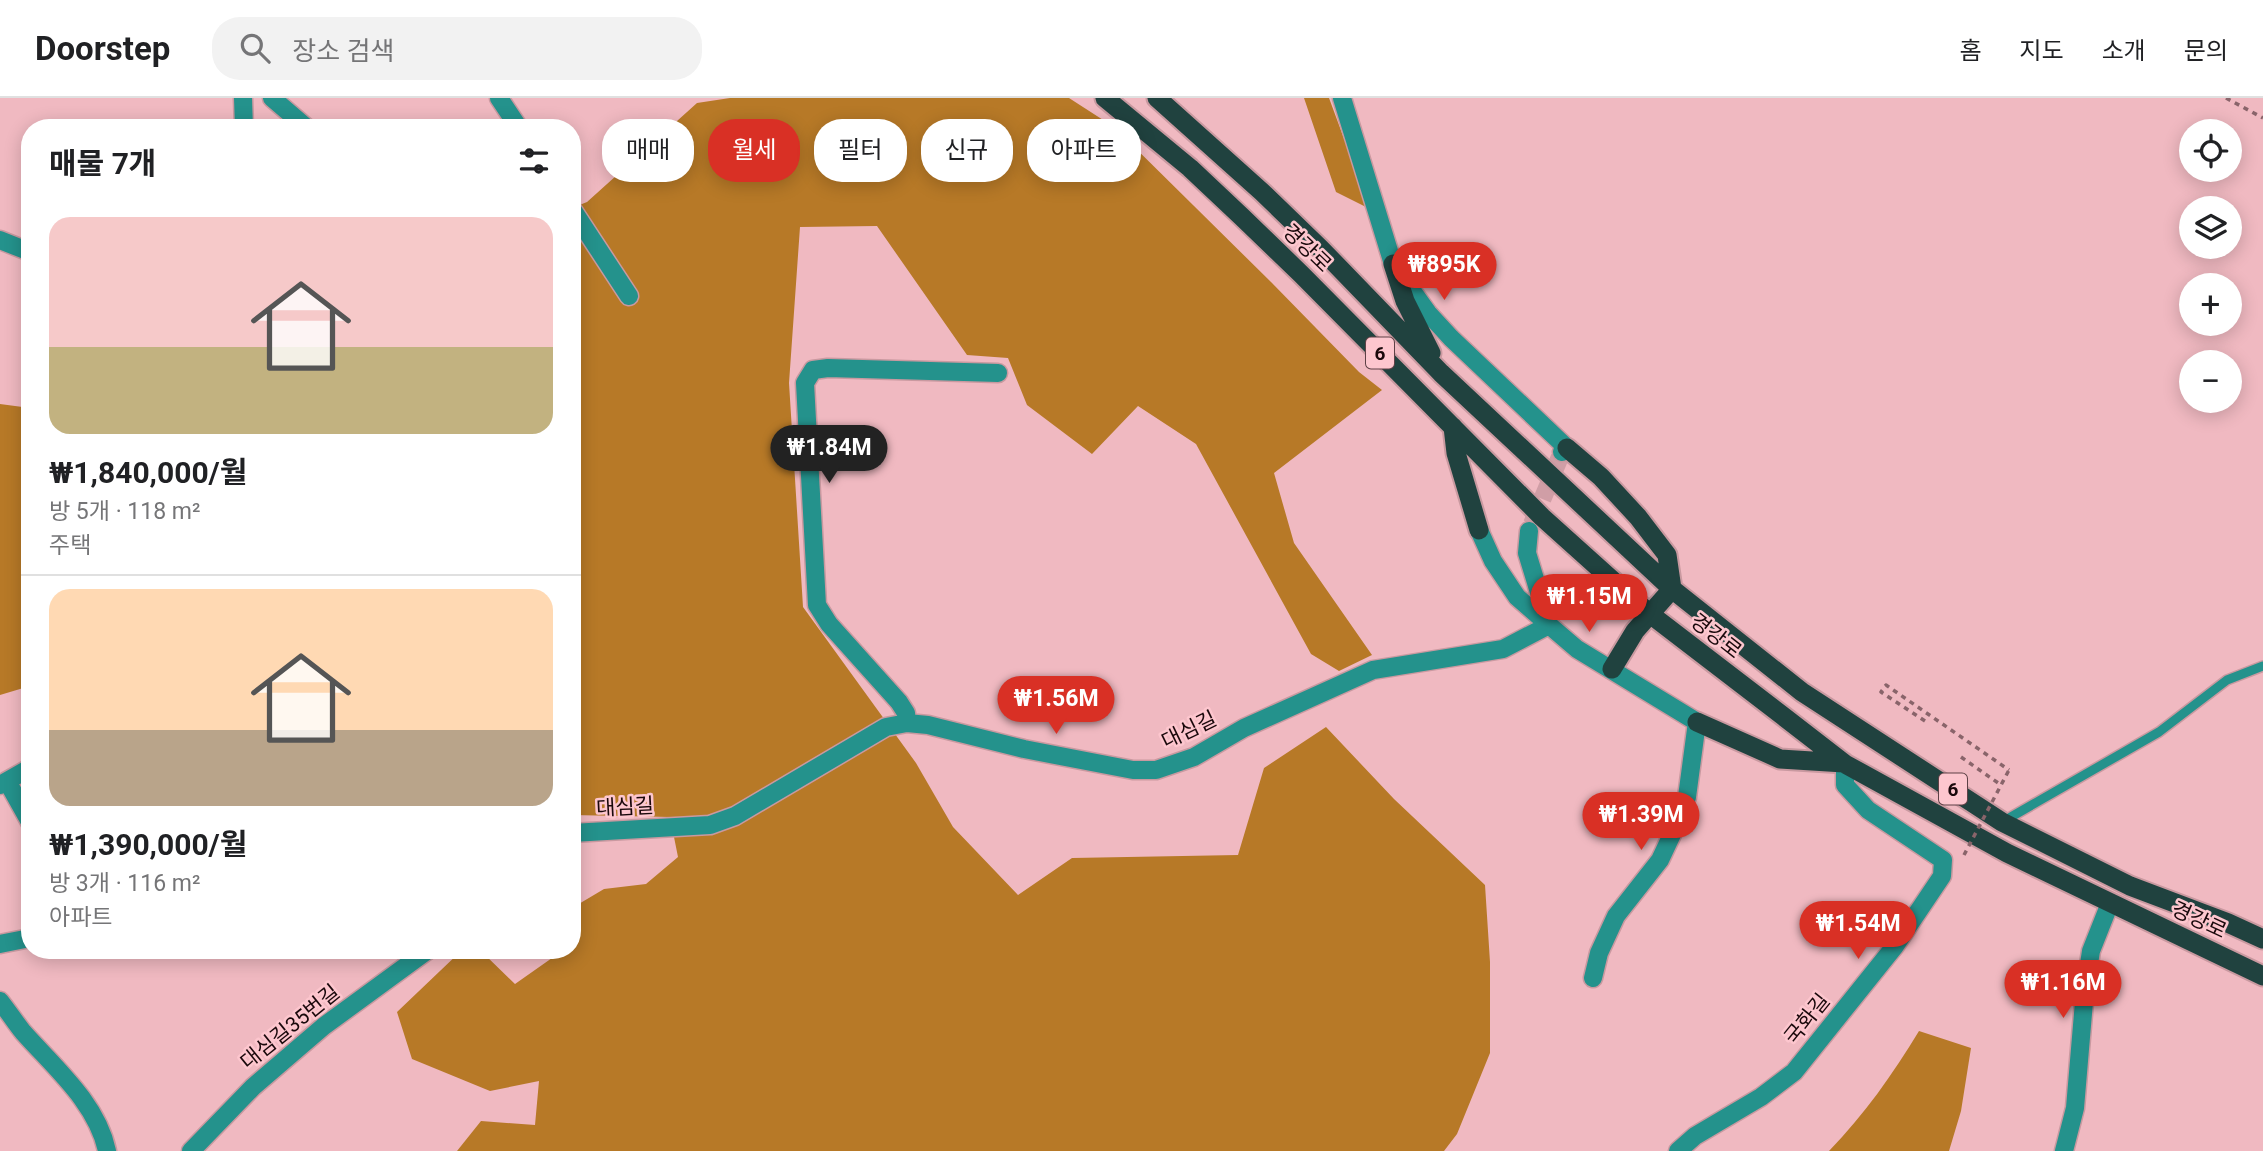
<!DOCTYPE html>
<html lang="ko">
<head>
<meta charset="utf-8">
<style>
	body { margin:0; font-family:Roboto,"Noto Sans KR",sans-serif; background:#f2f2f2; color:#202124; height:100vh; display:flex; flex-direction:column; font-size:26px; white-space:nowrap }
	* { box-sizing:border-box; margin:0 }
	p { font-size:23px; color:#757577 }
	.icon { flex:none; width:38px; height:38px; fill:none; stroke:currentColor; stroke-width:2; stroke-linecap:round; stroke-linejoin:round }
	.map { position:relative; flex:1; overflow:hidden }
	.sheet { position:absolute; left:21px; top:21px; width:560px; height:840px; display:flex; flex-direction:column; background:#fff; border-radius:28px; box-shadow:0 4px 18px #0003 }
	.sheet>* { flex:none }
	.banner { position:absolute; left:602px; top:21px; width:665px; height:63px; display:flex; gap:14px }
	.fabs { position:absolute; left:2179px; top:21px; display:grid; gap:14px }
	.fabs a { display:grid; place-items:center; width:63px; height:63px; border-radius:50%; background:#fff; box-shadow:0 4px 18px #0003; font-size:35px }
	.price { position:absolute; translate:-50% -60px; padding:0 16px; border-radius:24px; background:#d93025; color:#fff; font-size:23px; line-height:46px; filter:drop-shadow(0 2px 4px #0008) }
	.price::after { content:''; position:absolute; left:50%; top:42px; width:21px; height:16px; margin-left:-10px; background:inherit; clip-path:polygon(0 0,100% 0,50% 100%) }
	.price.active { background:#222; color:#fff }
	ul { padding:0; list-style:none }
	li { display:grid; align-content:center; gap:14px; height:371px; padding:0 28px }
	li+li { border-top:2px solid #e0e0e0 }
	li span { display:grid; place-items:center; height:217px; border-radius:21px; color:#555 }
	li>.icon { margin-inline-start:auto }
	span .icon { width:126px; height:126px; fill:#fffc; stroke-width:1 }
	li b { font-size:30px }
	h2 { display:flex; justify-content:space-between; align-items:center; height:84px; padding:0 28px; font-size:30px }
	.pill { padding:0 24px; border-radius:28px; background:#fff; box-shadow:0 4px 18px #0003; font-size:24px; line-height:63px }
	.pill.active { background:#d93025; color:#fff }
	header { display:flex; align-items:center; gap:42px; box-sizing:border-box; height:98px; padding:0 35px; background:#fff; border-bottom:2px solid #e0e0e0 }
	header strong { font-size:33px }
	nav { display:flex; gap:38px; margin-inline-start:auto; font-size:24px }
	.search { width:490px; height:63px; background:#f2f2f2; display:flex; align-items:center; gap:18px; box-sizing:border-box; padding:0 24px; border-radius:28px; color:#757577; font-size:26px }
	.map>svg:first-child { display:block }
	.forest { fill:#b77927 }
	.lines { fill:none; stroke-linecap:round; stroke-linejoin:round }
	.minor-tunnel { stroke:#d09ea6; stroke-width:18; stroke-dasharray:18 9; stroke-linecap:butt }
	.service-casing { stroke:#c999a0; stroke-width:12 }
	.minor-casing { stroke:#c999a0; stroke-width:21 }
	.trunk-casing { stroke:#c999a0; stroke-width:23 }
	.path { stroke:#89646a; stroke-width:3.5; stroke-dasharray:5 5; stroke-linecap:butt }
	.service { stroke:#24928c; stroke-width:9 }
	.minor { stroke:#24928c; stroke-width:18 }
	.trunk { stroke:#20423f; stroke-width:19 }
	.path-bridge { stroke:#89646a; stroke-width:3.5; stroke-dasharray:5 5; stroke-linecap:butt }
	.labels { text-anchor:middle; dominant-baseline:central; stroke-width:5; stroke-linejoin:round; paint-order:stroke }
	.shield { fill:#fdc6ce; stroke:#5e4146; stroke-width:2 }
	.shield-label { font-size:19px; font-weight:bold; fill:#1a080b }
	.street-label { font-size:21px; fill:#1a080b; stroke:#fdc6ce }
</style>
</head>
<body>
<header>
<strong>Doorstep</strong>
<div class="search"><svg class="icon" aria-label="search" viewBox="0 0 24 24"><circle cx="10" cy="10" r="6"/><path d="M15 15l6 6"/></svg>장소 검색</div>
<nav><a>홈</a><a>지도</a><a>소개</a><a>문의</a></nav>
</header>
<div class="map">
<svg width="2263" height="1053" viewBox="0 0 2263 1053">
	<rect width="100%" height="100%" fill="#f0b9c1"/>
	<!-- forest -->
	<path class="forest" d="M 730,0 L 1069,0 L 1114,29 L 1272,185 L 1359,274 L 1382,292 L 1274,375 L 1294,445 L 1372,557 L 1339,573 L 1311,556 L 1196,346 L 1138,308 L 1092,356 L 1027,307 L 1008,260 L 967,257 L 877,128 L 800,129 L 789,285 L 803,509 L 916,665 L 953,729 L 1018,797 L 1072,760 L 1238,757 L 1264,670 L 1326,629 L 1394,701 L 1485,787 L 1490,864 L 1490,955 L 1457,1036 L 1444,1053 L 457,1053 L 481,1023 L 535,1027 L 539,983 L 490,993 L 412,961 L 397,914 L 462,852 L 480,852 L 515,886 L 552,860 L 551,852 L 572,852 L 572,810 L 604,791 L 646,786 L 678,759 L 670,719 L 572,717 L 572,110 L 587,104 L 697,5 Z
		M 1304,0 L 1329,0 L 1370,111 L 1336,94 Z
		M 0,306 L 30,310 L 30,588 L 0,597 Z
		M 1919,933 L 1971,950 L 1961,1013 L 1949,1053 L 1829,1053 C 1864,1017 1893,976 1919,933 Z"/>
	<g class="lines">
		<!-- minor-tunnel -->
		<path class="minor-tunnel" d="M 1532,426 L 1562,354"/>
		<defs>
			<path id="service" d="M 2004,723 L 2159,634 L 2227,582 L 2263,568"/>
			<path id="minor" d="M 243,0 L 244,30
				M 272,0 L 307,30
				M 499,0 L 519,30
				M 1342,0 L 1393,166 L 1428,215 L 1451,240 L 1567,350 L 1562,354
				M 572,111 L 629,198
				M 0,142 L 30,154
				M 1479,432 L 1493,463 L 1517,499 L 1549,527 L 1577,551 L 1697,624 L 1687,699 L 1675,730 L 1660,762 L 1616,818 L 1599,855 L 1593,880
				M 1529,433 L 1527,455 L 1549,527
				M 907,625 L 906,615 L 899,604 L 829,526 L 817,507 L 805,285 L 813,272 L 828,270 L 998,275
				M 7,683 L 30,670
				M 0,687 L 7,683 L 30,724
				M 572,735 L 710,727 L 735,718 L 886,629 L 907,625 L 928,627 L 1024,651 L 1133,672 L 1156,672 L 1194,659 L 1244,630 L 1373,572 L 1503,551 L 1549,527
				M 0,846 L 30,840
				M 0,903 C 8,913 15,924 23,934 C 54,969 97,1005 107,1053
				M 191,1053 L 253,989 L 324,928 L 428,852
				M 1678,1053 L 1695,1038 L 1761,999 L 1794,974 L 1895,848 L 1942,778 L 1943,762 L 1868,712 L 1845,687 L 1845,666
				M 2064,1053 L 2075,1010 L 2085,892 L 2091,853 L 2110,805"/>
			<path id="trunk" d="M 1105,0 L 1190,70 L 1242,119 L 1301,176 L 1542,419 L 1650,516 L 1783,618 L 1845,666 L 2007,755 L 2263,878
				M 1157,0 L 1262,94 L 1321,151 L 1441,275 L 1672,491 L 1802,594 L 2002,724 L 2130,788 L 2228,825 L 2263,841
				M 1393,166 L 1405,203 L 1431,255
				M 1453,329 L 1456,355 L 1479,432
				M 1567,350 L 1601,379 L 1638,419 L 1667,457 L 1672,491 L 1635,533 L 1612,571
				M 1697,624 L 1780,661 L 1844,665"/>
		</defs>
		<!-- service casing -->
		<use href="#service" class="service-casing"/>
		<!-- minor casing -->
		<use href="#minor" class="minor-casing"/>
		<!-- trunk casing -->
		<use href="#trunk" class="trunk-casing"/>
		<!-- path -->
		<path class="path" d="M 2226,0 L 2263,20
			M 1925,623 L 1881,594 L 1886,587 L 2009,672
			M 1961,659 L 2001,687"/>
		<!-- service -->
		<use href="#service" class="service"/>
		<!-- minor -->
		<use href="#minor" class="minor"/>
		<!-- trunk -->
		<use href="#trunk" class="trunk"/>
		<!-- path-bridge -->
		<path class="path-bridge" d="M 1964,757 L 2009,672"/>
	</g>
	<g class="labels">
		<!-- shield labels -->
		<g class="shield">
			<rect x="1366" y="239.5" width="28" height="31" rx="5"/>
			<rect x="1939" y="675.5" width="28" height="31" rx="5"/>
		</g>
		<g class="shield-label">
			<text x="1380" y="255">6</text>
			<text x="1953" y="691">6</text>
		</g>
		<!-- street labels -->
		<g class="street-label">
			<text transform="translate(1307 150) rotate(44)">경강로</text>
			<text transform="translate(1716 538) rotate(38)">경강로</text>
			<text transform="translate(1189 632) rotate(-26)">대심길</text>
			<text transform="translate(625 709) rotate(-3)">대심길</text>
			<text transform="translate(2199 822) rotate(25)">경강로</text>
			<text transform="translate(1807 921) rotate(-51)">국화길</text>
			<text transform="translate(290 929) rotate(-39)">대심길35번길</text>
		</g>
	</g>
</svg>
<div class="fabs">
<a><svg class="icon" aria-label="locate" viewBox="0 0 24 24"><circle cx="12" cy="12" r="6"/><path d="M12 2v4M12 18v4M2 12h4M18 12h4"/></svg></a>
<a><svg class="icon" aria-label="layers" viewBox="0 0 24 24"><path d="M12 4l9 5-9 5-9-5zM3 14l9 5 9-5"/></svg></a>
<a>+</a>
<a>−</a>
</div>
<b class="price" style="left:1444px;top:204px">₩895K</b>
<b class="price active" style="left:829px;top:387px">₩1.84M</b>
<b class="price" style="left:1589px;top:536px">₩1.15M</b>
<b class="price" style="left:1056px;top:638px">₩1.56M</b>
<b class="price" style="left:1641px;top:754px">₩1.39M</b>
<b class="price" style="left:1858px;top:863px">₩1.54M</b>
<b class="price" style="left:2063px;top:922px">₩1.16M</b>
<div class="banner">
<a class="pill">매매</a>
<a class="pill active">월세</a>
<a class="pill">필터</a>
<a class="pill">신규</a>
<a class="pill">아파트</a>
</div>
<section class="sheet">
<h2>매물 7개<svg class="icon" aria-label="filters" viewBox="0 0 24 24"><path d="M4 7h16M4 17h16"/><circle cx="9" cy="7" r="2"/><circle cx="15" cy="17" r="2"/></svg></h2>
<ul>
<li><span style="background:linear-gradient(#f6c9c9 60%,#c2b280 0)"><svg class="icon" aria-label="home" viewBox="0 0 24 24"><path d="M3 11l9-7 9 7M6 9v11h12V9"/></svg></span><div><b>₩1,840,000/월</b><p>방 5개 · 118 m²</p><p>주택</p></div></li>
<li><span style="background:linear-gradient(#ffd9b3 65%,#b9a48a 0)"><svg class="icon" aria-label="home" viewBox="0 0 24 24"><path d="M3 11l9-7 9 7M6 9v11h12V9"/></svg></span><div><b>₩1,390,000/월</b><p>방 3개 · 116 m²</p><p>아파트</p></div></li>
</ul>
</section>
</div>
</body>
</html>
